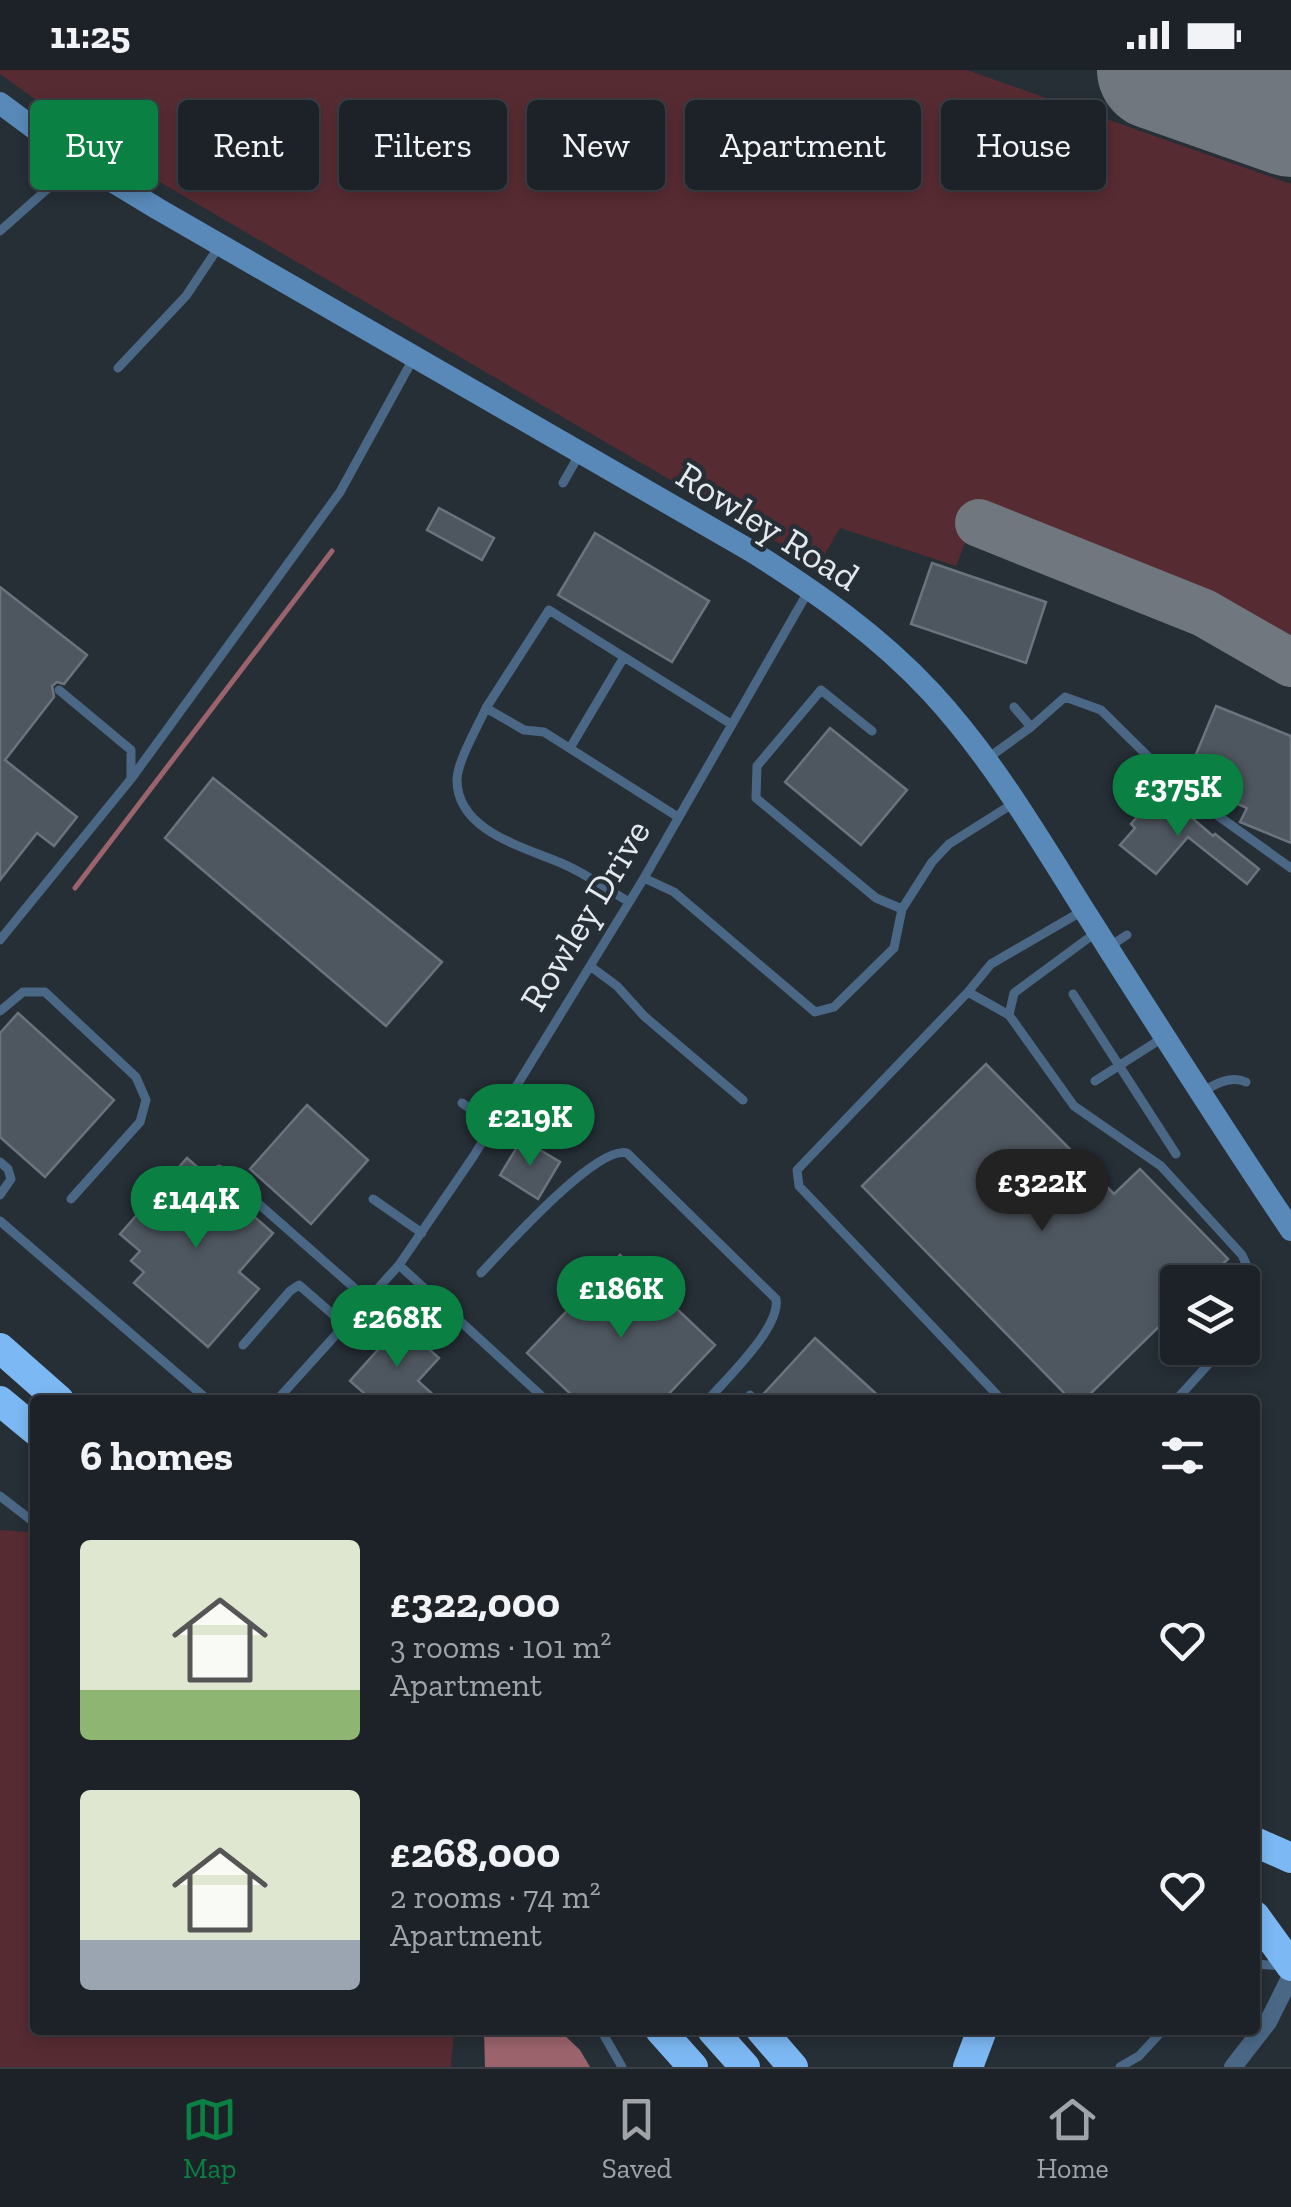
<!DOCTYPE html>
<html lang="en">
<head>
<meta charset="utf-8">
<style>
	body { margin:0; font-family:"Zilla Slab",serif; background:#252a30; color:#f1f3f6; height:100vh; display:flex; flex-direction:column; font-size:38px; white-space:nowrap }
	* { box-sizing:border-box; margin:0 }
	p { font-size:32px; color:#a0a4a8 }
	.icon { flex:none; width:55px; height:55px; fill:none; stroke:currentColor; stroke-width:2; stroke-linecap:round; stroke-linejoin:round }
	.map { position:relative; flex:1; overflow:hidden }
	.panel { position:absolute; left:30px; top:1325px; width:1230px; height:640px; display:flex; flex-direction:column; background:#1c2228; border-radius:10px; box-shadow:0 5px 15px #0003,0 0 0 2px #3a3f45 }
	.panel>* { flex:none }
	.top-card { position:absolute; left:30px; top:30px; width:1232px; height:90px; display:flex; gap:20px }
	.fabs { position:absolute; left:1160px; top:1195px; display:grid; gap:20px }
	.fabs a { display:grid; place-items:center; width:100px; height:100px; border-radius:10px; background:#1c2228; box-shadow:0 5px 15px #0003,0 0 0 2px #3a3f45; font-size:50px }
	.price { position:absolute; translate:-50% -85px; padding:0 22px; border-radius:35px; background:#0b8043; color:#fff; font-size:32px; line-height:65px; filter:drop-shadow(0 2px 5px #0008) }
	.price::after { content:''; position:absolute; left:50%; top:60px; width:30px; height:22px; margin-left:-15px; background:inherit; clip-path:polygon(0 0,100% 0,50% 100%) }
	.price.current { background:#222; color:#fff }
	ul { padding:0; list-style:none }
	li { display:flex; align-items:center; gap:30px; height:250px; padding:0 50px }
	li span { display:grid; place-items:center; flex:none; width:280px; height:200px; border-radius:10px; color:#555 }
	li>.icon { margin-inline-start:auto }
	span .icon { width:120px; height:120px; fill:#fffc; stroke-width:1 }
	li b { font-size:42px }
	h2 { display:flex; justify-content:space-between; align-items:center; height:120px; padding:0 50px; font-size:42px }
	.pill { padding:0 35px; border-radius:10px; background:#1c2228; box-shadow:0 5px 15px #0003,0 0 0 2px #3a3f45; font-size:35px; line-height:90px }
	.pill.current { background:#0b8043; color:#fff }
	.status { display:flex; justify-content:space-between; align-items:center; height:70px; padding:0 50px; background:#1c2228; direction:ltr }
	.status svg { height:28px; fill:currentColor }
	.menu { display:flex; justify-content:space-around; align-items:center; height:140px; border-top:2px solid #3a3f45; background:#1c2228; font-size:28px; color:#a0a4a8 }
	.menu a { display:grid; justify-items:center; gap:5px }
	.menu .current { color:#0b8043 }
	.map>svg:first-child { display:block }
	.green { fill:#572b32 }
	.water { fill:#9b646c }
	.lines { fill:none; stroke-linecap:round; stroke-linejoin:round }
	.stream { stroke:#9b646c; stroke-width:5 }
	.taxiway { stroke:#70777e; stroke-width:48 }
	.runway { stroke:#70777e; stroke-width:120 }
	.building { fill:#4e565f; stroke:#6b747e; stroke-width:2.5 }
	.lane { stroke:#4a6886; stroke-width:9 }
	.street { stroke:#4a6886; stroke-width:18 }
	.secondary { stroke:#5889b8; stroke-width:22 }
	.highway { stroke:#7cb8f3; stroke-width:30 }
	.labels { text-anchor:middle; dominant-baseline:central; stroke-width:9; stroke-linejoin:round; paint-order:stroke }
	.street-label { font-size:38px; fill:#e4e9ee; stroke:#262e36 }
</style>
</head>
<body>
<div class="status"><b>11:25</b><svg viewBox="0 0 49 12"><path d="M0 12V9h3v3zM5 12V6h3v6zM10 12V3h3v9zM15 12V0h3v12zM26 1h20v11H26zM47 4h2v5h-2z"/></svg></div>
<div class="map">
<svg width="1291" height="1997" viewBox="0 0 1291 1997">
	<rect width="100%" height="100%" fill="#262e36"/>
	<!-- green -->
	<path class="green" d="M 0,0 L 967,0 L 1291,114 L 1291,567 L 979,438 L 956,496 L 840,458 L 818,496 L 110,83 L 0,4 Z
		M 0,1460 L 28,1462 L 35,1468 L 35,1960 L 454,1960 L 451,1997 L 0,1997 Z"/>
	<!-- water -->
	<path class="water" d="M 484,1960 L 559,1960 L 580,1980 L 590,1997 L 485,1997 Z"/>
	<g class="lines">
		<!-- stream -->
		<path class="stream" d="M 75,818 L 332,481"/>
		<!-- taxiway -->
		<path class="taxiway" d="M 979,453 L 1204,543 L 1291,593"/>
		<!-- runway -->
		<path class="runway" d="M 1157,0 L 1291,47"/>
	</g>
	<!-- building -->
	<path class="building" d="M 439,438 L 494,468 L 482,490 L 427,460 Z
		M 595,463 L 709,531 L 672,592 L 558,525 Z
		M 932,493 L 1046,532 L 1026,593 L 911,554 Z
		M 0,517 L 87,585 L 64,614 L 57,612 L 52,616 L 54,627 L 5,690 L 77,747 L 54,776 L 37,763 L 0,810 Z
		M 1216,636 L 1291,666 L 1291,773 L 1240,752 L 1247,738 L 1185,711 Z
		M 830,658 L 907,720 L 861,775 L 785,712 Z
		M 213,708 L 442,892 L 386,956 L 165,768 Z
		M 1160,720 L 1213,766 L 1215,764 L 1259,799 L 1247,814 L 1188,767 L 1156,804 L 1120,775 L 1135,758 L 1131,754 Z
		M 18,943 L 114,1030 L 45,1107 L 0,1067 L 0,963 Z
		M 986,994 L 1114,1124 L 1140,1099 L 1228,1189 L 1204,1212 L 1178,1212 L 1178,1238 L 1084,1330 L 1071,1330 L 862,1116 Z
		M 307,1035 L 368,1090 L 311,1154 L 250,1099 Z
		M 522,1069 L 560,1092 L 538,1129 L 500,1105 Z
		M 187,1088 L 273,1163 L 239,1202 L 259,1219 L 208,1277 L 134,1213 L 144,1202 L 131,1191 L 140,1181 L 120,1164 Z
		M 620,1185 L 715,1275 L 663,1330 L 577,1330 L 527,1283 Z
		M 401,1254 L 439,1288 L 418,1311 L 439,1330 L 359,1330 L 365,1324 L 350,1311 Z
		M 815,1268 L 883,1330 L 758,1330 Z"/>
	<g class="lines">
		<!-- lane -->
		<path class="lane" d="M 0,161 L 62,106 L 73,90
			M 118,298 L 186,226 L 218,178
			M 563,413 L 579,385
			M 486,638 C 478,656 457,692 457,710 C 457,761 524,777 561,793 C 585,803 607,819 629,832
			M 1031,657 L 1065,627 L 1101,640 L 1182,720 L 1291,798
			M 872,661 L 821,620 L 757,696 L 756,728 L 876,828 L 902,839 L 932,792 L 949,774 L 1014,733
			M 570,678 L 624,587
			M 988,688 L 1031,657 L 1014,637
			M 131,709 L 340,422 L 413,289
			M 678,747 L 544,662 L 524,660 L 486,638 L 549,540 L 731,654
			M 644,808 L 674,822 L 815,942 L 834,937 L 894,878 L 902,839
			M 0,870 L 131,709 L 131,680 L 59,620
			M 1110,876 L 1127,865
			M 590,896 L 617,916 L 644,946 L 743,1030
			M 968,922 L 1009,945 L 1074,1036 L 1161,1096 L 1242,1185 L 1256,1216 L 1252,1244 L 1242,1255
			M 1073,924 L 1176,1084
			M 0,941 L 23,922 L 45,922 L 136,1007 L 146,1030 L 140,1052 L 71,1129
			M 1009,945 L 1014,923 L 1098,861
			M 1095,1011 L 1164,967
			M 1202,1022 C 1215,1014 1231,1005 1246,1012
			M 462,1033 L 493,1055
			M 0,1092 L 8,1099 L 11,1109 L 0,1125
			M 219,1099 L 368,1230
			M 373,1129 L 422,1163
			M 0,1151 L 208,1330
			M 399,1195 L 546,1330
			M 481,1203 C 504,1179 596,1075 627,1083 L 776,1229 C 781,1257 727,1308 708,1330
			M 243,1275 L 290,1221 L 299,1215 L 345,1255
			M 277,1330 L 399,1195 L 473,1087 L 644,808 L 809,520
			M 746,1330 L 750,1325
			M 1002,1330 L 799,1116 L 797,1100 L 968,922 L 991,894 L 1084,840
			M 1176,1330 L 1223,1278
			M 0,1426 L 35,1453
			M 1255,1894 L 1283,1896
			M 601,1960 L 622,1997
			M 1120,1997 L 1139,1986 L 1163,1960"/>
		<!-- street -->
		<path class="street" d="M 1233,1997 L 1268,1952 L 1291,1906"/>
		<!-- secondary -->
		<path class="secondary" d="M 0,33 L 74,88 L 158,139 L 751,481 C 816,522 878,565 931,622 C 992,688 1037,765 1084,840 C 1152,947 1220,1055 1291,1160"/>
		<!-- highway -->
		<path class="highway" d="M 0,1278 L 59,1330
			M 0,1331 L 35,1360
			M 1255,1772 L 1291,1788
			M 1255,1846 L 1291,1896
			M 660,1960 L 693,1997
			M 712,1960 L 745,1997
			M 761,1960 L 793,1997
			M 968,1997 L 982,1960"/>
	</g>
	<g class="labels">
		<!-- street labels -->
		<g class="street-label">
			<text transform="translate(768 456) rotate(32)">Rowley Road</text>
			<text transform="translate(585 845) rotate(-59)">Rowley Drive</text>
		</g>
	</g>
</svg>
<div class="fabs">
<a><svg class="icon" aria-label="layers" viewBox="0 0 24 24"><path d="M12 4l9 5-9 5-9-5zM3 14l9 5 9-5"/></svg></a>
</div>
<b class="price" style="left:1178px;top:769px">£375K</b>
<b class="price" style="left:530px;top:1099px">£219K</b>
<b class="price current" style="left:1042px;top:1164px">£322K</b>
<b class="price" style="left:196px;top:1181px">£144K</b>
<b class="price" style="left:621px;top:1271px">£186K</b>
<b class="price" style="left:397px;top:1300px">£268K</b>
<div class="top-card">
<a class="pill current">Buy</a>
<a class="pill">Rent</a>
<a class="pill">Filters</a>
<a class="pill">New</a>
<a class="pill">Apartment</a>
<a class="pill">House</a>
</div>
<section class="panel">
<h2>6 homes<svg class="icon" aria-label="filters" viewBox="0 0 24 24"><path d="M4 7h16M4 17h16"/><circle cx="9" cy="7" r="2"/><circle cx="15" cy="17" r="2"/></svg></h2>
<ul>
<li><span style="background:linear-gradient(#dfe7d0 75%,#8fb573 0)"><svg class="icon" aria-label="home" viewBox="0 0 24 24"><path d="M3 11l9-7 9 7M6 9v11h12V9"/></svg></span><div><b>£322,000</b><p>3 rooms · 101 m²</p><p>Apartment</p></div><svg class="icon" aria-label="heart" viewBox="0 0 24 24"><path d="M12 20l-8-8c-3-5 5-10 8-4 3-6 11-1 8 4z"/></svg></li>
<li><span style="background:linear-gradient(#dfe7d0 75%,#9aa5b1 0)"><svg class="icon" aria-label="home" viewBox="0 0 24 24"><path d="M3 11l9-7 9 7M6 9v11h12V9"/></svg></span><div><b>£268,000</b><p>2 rooms · 74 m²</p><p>Apartment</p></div><svg class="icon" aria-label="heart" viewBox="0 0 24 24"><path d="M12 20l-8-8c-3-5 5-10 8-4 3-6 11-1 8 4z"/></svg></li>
</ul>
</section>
</div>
<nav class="menu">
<a class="current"><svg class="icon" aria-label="map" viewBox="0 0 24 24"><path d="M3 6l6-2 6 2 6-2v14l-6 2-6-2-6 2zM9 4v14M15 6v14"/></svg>Map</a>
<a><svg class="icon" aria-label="saved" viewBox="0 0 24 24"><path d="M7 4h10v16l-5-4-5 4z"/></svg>Saved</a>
<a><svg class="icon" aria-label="home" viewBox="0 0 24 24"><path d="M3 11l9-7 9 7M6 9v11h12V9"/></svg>Home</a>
</nav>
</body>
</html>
